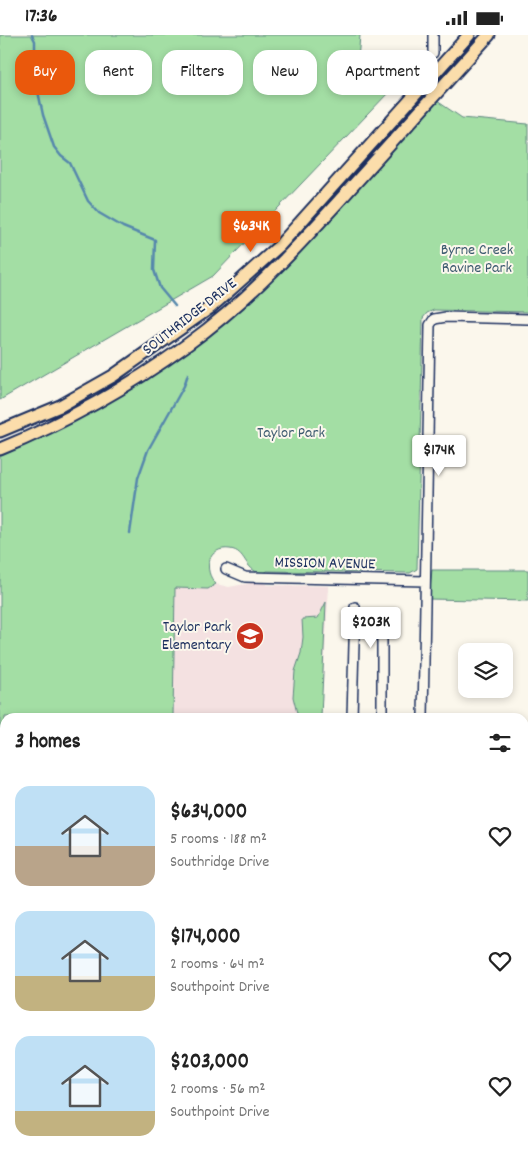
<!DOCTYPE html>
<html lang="en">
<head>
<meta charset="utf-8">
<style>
	body { margin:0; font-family:Dekko,sans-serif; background:#f2f2f2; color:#222; height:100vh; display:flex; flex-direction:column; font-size:19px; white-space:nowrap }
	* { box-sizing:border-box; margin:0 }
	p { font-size:16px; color:#767676 }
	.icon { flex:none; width:28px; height:28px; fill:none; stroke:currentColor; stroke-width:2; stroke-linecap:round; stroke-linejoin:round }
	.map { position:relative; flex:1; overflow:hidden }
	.side { position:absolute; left:0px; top:678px; width:529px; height:446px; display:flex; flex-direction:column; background:#fff; border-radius:15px 15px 0 0; box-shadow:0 2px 8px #0003 }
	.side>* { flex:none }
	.top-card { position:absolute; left:15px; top:15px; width:499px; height:45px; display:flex; gap:10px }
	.buttons { position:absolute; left:458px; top:608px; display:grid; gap:10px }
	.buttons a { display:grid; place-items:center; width:55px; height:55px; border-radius:10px; background:#fff; box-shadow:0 2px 8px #0003; font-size:25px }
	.price { position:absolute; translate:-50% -42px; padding:0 11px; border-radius:5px; background:#fff; color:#222; font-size:16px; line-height:32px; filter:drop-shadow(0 1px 2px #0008) }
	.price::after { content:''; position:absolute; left:50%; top:30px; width:15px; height:11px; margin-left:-8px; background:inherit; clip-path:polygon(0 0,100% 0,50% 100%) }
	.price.current { background:#ea580c; color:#fff }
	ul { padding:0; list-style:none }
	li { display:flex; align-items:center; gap:15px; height:125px; padding:0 15px }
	li span { display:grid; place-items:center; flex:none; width:140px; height:100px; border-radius:15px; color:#555 }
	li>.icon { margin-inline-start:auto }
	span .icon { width:60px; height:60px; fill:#fffc; stroke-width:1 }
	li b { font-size:21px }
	h2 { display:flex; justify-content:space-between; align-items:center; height:60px; padding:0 15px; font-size:21px }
	.tag { padding:0 18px; border-radius:15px; background:#fff; box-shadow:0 2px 8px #0003; font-size:18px; line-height:45px }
	.tag.current { background:#ea580c; color:#fff }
	.status { display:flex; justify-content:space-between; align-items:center; height:35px; padding:0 25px; background:#fff; direction:ltr }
	.status svg { height:14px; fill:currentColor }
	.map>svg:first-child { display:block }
	.built { fill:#f4e1e1 }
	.green { fill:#a3dea4; stroke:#5f8681 }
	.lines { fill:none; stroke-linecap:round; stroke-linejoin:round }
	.stream { stroke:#5788ac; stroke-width:2.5 }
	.minor-casing { stroke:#1b2f5e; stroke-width:12 }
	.major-casing { stroke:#1b2f5e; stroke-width:15 }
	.minor { stroke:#fbf7ec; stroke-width:9 }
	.major { stroke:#fbddab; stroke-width:11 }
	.rail { stroke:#1b2f5e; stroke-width:2.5 }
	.labels { text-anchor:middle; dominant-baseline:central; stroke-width:4; stroke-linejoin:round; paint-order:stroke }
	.park-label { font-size:16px; fill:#3d5b70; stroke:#fbf7ec }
	.street-label { font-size:16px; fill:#1b2f5e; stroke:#fbf7ec }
	.poi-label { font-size:16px; fill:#1b2f5e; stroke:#fbf7ec; text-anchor:end }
</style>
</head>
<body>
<div class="status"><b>17:36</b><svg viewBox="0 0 49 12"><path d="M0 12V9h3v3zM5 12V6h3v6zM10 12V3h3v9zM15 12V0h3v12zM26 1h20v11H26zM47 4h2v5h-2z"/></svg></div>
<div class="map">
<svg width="528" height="1123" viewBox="0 0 528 1123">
	<rect width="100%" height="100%" fill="#fbf7ec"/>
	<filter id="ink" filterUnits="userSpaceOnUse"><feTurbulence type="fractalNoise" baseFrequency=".02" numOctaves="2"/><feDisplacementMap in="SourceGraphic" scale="10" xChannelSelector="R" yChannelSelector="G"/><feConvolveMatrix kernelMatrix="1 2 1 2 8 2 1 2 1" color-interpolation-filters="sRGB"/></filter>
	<g filter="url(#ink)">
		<!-- built -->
		<path class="built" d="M 256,547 L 262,547 L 268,550 L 329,551 L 321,682 L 173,682 L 175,553 L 208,554 L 216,549 L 229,552 Z
			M 0,970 L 5,970 L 5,1105 L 0,1120 Z
			M 524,1040 L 528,1041 L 528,1123 L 409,1123 L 409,1119 L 524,1119 Z
			M 27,1119 L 127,1119 L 127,1123 L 26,1123 Z
			M 144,1119 L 391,1119 L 391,1123 L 144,1123 Z"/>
		<!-- green -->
		<path class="green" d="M 0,0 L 360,0 L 357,39 L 389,57 L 213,241 L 0,365 Z
			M 437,66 L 462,83 L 528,89 L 528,277 L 434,275 L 427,278 L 423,283 L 417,534 L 410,538 L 267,536 L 263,539 C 243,535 247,516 230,514 C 208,511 202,535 216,549 L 208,554 L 175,553 L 173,682 L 5,682 L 5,725 L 0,713 L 0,420 L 59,394 L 250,265 L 319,197 Z
			M 432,535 L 528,535 L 528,566 L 429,564 Z
			M 326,567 L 321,682 L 298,682 L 293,662 L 295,636 L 301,618 L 303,602 L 302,584 L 318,583 Z
			M 524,993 L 528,994 L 528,1060 L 524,1059 Z
			M 332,1119 L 385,1119 L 385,1123 L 332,1123 Z"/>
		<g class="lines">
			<!-- stream -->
			<path class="stream" d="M 32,0 L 35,6 L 35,42 L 43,80 L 54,112 L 61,121 L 70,128 L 88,166 L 99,178 L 123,192 L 155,205 L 154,235 L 160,253 L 175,271
				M 130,498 L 138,443 L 148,415 L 184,351 L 188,339"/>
			<defs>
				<path id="minor" d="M 433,18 L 433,0
					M 226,534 L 245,542 L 425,546
					M 354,591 L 382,591 L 382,682
					M 352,682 L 355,572
					M 423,682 L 430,290 L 434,284 L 446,282 L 528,284
					M 524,738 L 528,738
					M 524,987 L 528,988
					M 136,1123 L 136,1119
					M 400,1123 L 400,1119"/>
				<path id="major" d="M 0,396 L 60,371 L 113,341 L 211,272 L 279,211 L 469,0
					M 0,414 C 67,387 130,351 188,309 C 252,263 305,204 357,146 C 401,97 445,49 489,0"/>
			</defs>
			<!-- minor casing -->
			<use href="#minor" class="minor-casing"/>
			<!-- major casing -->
			<use href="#major" class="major-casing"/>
			<!-- minor -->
			<use href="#minor" class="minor"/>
			<!-- major -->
			<use href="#major" class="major"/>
			<!-- rail -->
			<path class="rail" d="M 0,723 L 5,735
				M 0,750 L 5,762"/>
		</g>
	</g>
	<!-- icons -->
	<defs>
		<symbol id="school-disc" viewBox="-11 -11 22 22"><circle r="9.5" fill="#c8321e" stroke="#fbf7ec"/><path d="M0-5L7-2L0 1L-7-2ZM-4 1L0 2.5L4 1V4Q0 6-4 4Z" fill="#fff"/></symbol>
	</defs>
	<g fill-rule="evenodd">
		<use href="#school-disc" x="234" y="585" width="32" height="32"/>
	</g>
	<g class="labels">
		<!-- park labels -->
		<g class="park-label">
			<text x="477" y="215">Byrne Creek<tspan x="477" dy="18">Ravine Park</tspan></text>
			<text x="291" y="398">Taylor Park</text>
		</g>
		<!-- street labels -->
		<g class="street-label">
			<text transform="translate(190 282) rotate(-38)">SOUTHRIDGE DRIVE</text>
			<text transform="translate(325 529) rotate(1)">MISSION AVENUE</text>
		</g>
		<!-- poi labels -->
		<g class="poi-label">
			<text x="231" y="592">Taylor Park<tspan x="231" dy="18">Elementary</tspan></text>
		</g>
	</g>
</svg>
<div class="buttons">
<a><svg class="icon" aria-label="layers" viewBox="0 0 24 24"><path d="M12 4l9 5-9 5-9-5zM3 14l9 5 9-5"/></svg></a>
</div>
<b class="price current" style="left:251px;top:218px">$634K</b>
<b class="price" style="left:439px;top:442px">$174K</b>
<b class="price" style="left:371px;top:614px">$203K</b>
<div class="top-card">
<a class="tag current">Buy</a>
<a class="tag">Rent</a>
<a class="tag">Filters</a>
<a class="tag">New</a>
<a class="tag">Apartment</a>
</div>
<section class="side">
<h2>3 homes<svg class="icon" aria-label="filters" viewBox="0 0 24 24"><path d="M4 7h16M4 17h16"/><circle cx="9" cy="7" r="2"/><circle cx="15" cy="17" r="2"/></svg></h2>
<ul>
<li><span style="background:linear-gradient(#bfe0f5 60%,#b9a48a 0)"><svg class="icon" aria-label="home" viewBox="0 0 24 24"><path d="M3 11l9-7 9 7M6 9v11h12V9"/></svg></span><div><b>$634,000</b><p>5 rooms · 188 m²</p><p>Southridge Drive</p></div><svg class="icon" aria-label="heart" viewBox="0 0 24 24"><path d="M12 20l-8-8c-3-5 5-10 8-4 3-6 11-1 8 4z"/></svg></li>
<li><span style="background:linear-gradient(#bfe0f5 65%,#c2b280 0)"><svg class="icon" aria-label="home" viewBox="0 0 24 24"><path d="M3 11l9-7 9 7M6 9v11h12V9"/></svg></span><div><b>$174,000</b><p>2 rooms · 64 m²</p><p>Southpoint Drive</p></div><svg class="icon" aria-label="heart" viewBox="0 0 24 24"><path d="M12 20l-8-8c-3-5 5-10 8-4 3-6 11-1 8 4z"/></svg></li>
<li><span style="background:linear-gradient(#bfe0f5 75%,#c2b280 0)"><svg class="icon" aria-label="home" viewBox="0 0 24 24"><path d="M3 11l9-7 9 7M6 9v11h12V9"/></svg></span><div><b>$203,000</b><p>2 rooms · 56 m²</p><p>Southpoint Drive</p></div><svg class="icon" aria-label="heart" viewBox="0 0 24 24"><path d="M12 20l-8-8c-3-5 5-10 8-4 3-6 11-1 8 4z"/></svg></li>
</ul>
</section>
</div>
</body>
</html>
